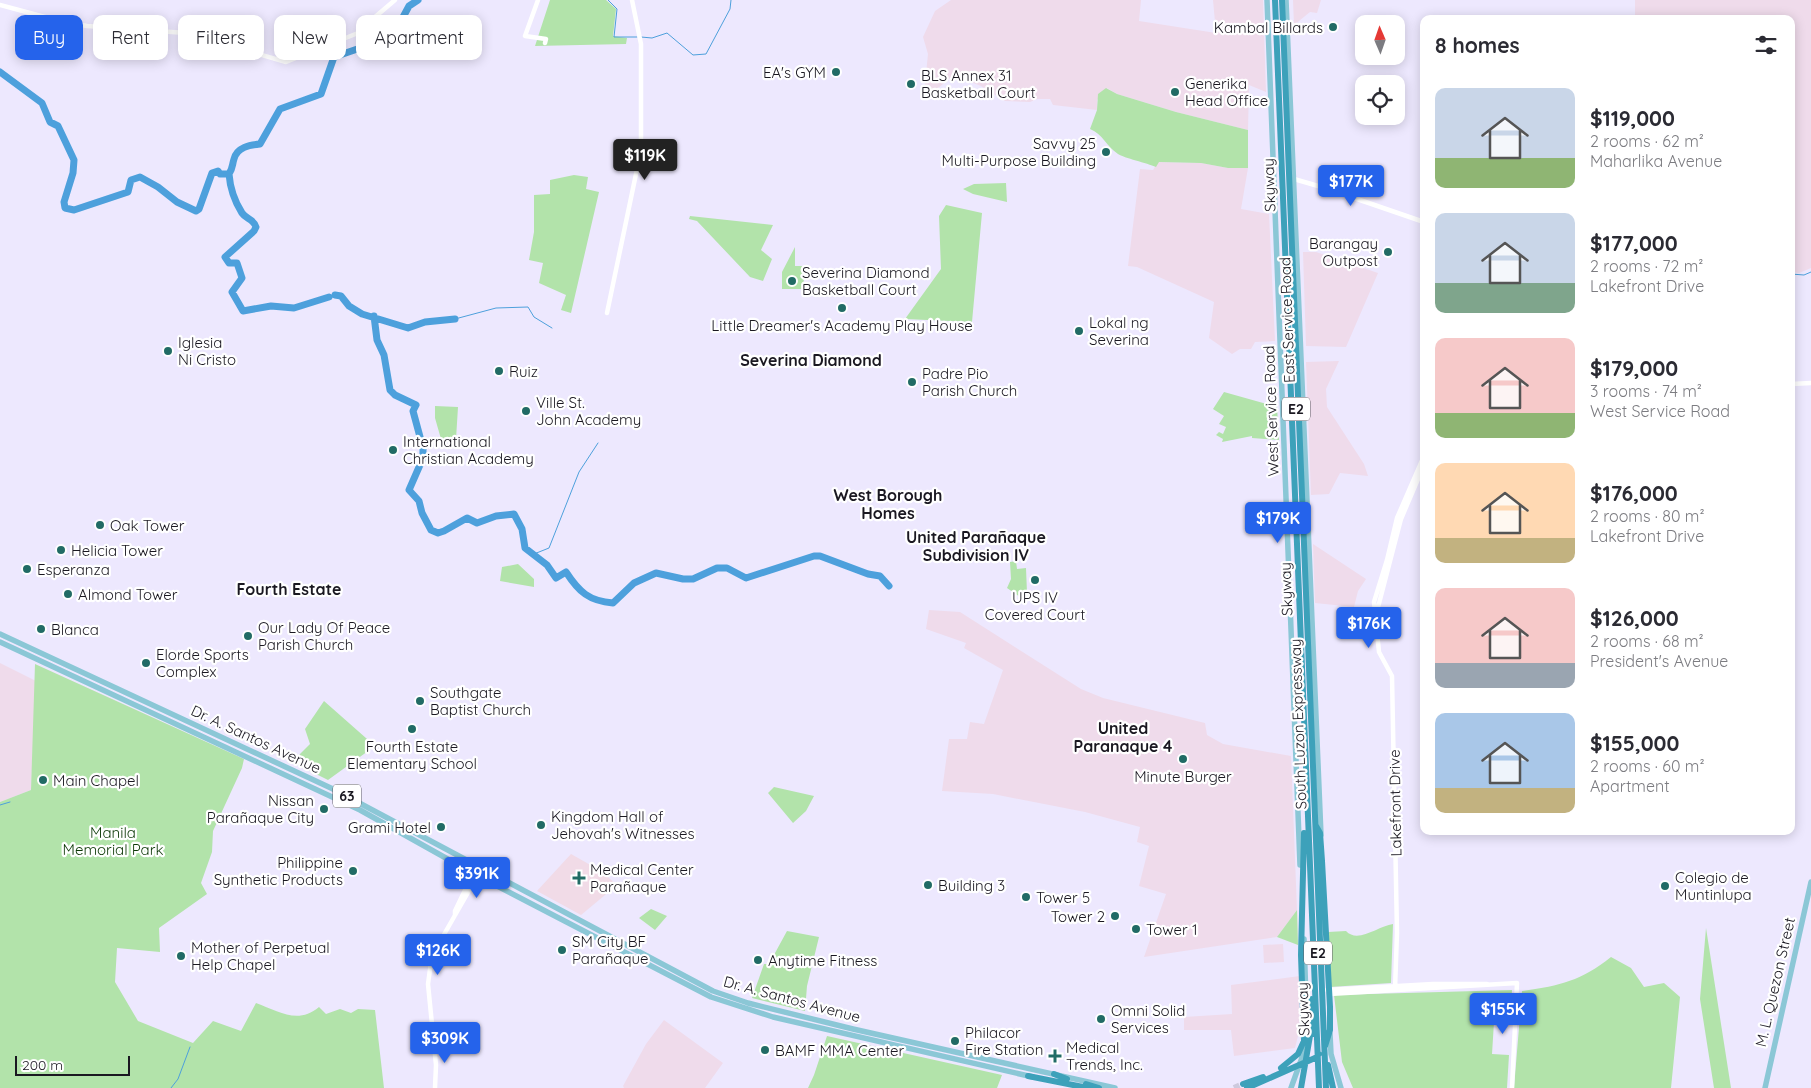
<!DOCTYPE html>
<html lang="en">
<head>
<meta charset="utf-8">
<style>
	body { margin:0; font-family:Quicksand,sans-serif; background:#f2f2f3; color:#2b2b33; height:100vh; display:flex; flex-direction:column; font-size:19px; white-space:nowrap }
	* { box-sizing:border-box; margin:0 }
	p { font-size:16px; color:#7c7c81 }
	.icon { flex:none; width:28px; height:28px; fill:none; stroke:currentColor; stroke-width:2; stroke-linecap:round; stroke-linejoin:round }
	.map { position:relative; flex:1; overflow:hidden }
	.drawer { position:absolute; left:1420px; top:15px; width:375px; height:820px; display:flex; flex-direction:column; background:#fff; border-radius:10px; box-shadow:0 2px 12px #0003 }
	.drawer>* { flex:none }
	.hud { position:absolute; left:15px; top:15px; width:475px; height:45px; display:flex; gap:10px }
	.needle { width:32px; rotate:358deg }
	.tools { position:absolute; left:1355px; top:15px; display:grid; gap:10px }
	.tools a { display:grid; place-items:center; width:50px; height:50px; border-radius:10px; background:#fff; box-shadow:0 2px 12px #0003; font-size:25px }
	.scale { position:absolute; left:15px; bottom:12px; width:115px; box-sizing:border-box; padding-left:5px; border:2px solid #1a1821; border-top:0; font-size:14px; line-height:18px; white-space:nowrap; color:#1a1821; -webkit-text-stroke:4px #fff; paint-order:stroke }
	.price { position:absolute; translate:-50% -42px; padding:0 11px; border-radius:5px; background:#2563eb; color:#fff; font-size:16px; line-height:32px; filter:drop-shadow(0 1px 2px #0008) }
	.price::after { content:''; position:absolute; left:50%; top:30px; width:15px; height:11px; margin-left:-8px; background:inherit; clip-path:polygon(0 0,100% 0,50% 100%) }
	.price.active { background:#222; color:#fff }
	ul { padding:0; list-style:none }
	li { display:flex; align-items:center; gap:15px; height:125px; padding:0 15px }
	li span { display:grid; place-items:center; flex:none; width:140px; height:100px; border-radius:10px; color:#555 }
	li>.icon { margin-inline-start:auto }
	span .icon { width:60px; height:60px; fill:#fffc; stroke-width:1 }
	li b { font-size:21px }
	h2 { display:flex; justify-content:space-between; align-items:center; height:60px; padding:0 15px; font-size:21px }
	.tag { padding:0 18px; border-radius:10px; background:#fff; box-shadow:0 2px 12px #0003; font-size:18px; line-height:45px }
	.tag.active { background:#2563eb; color:#fff }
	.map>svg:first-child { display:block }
	.industrial { fill:#efdbeb }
	.medical { fill:#f1dbe7 }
	.green { fill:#b2e3aa }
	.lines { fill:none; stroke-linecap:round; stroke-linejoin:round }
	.stream { stroke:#4da0dc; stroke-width:1 }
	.river { stroke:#4da0dc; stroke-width:7 }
	.highway-tunnel { stroke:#cdc9dd; stroke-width:6; stroke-dasharray:6 3; stroke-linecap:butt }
	.minor { stroke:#fff; stroke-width:4.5 }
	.major { stroke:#8bc7d6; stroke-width:5.5 }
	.highway { stroke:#3da1ba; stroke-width:6 }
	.poi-dot { fill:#216b65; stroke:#fff; stroke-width:2 }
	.labels { text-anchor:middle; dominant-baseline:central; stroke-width:4.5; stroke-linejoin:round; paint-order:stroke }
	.shield { fill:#fff; stroke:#5f5d64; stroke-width:1 }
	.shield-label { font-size:14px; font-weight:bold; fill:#1a1821 }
	.poi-label { font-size:15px; fill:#1a1821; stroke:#fff; text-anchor:start }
	.street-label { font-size:15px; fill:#1a1821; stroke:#fff }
	.park-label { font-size:15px; fill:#0c3806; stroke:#fff }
	.neighbourhood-label { font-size:16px; font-weight:bold; fill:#1a1821; stroke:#fff }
</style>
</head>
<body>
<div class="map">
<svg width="1811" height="1088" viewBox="0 0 1811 1088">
	<rect width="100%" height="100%" fill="#ede8fe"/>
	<!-- industrial -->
	<path class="industrial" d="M 951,0 L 1141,0 L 1139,21 L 1216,33 L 1213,0 L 1263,0 L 1266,92 L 1249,85 L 1248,130 L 1176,112 L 1117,94 L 1107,88 L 1097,100 L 1097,110 L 1053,105 L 1050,99 L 1037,99 L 1030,102 L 1005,101 L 981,86 L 958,77 L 950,78 L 930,95 L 924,93 L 928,54 L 923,37 L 935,11 Z
		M 1293,0 L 1321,0 L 1317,13 L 1310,12 L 1294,25 Z
		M 1635,0 L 1811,0 L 1811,268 L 1799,273 L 1791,272 L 1791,19 L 1635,19 Z
		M 1158,162 L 1201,163 L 1228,168 L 1248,168 L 1241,209 L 1269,214 L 1275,341 L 1255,342 L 1251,349 L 1240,349 L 1232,354 L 1209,338 L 1214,302 L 1137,267 L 1128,266 L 1140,169 L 1153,170 Z
		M 1303,252 L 1316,252 L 1378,273 L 1346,347 L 1306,346 Z
		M 1339,361 L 1326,389 L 1327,407 L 1364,464 L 1368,476 L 1340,473 L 1329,494 L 1311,495 L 1306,362 Z
		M 1313,544 L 1366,579 L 1358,591 L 1354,607 L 1315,603 Z
		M 929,610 L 960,612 L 1081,689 L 1103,698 L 1205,723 L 1207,735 L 1223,744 L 1291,756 L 1297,910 L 1277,937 L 1144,957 L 1166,894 L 1139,886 L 1149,846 L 1137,842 L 1140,827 L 1085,812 L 993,794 L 942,791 L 949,739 L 967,739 L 970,722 L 984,724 L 1003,670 L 964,648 L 966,643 L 926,629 Z
		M 0,663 L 36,681 L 31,790 L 0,802 Z
		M 1283,944 L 1284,962 L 1264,963 L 1263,945 Z
		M 1300,976 L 1299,1032 L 1295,1048 L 1234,1056 L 1231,1030 L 1184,1030 L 1184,1017 L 1232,1014 L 1231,985 Z
		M 664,1020 L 723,1063 L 705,1088 L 624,1088 L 623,1086 L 646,1044 Z"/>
	<!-- medical -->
	<path class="medical" d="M 571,854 L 601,871 L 617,885 L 581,915 L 537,891 Z"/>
	<!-- green -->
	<path class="green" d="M 550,0 L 606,0 L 616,9 L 613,36 L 627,38 L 626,44 L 535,46 Z
		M 1106,88 L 1117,94 L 1176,112 L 1248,130 L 1248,168 L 1228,168 L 1201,163 L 1159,162 L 1156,167 C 1147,163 1124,158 1118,154 C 1106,146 1103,134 1090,129 L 1097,110 L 1098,94 Z
		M 574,175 L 588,177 L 586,189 L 599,192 L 571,313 L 561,310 L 566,295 L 539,283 L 543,263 L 529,260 L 534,232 L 534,195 L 550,194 L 550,180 Z
		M 1006,183 L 1007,202 L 973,194 L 963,189 L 974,184 Z
		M 946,205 L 982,213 L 972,322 L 905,319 L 941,269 L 939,216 Z
		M 690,216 L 773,225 L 761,250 L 772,259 L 763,281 L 750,277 L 697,221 L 689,219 Z
		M 795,247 L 795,266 L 805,266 L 803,289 L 782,289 L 782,272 Z
		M 1224,392 L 1277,407 L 1279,440 L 1252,438 L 1252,436 L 1222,442 L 1223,439 L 1216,435 L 1219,432 L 1223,434 L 1226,427 L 1219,424 L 1224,416 L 1213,409 Z
		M 435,406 L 458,407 L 456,439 L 441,439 L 435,418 Z
		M 1016,561 L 1017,569 L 1026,568 L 1027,593 L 1023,599 L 1007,588 L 1011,579 L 1010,562 Z
		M 518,564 L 534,579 L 534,587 L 500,581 L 502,567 Z
		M 35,664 L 244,759 L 242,768 L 213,831 L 212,852 L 201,883 L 207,894 L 159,928 L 160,952 L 117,948 L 115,982 L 138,1021 L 193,1043 L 213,1021 L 241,1031 L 256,1003 C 278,1011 298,1025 319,1007 L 326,1014 L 340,1009 L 351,1013 L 358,1009 L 375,1010 L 384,1088 L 0,1088 L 0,802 L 31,790 Z
		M 324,701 L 375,746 L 328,780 L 292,762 L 310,744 L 305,729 Z
		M 774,787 L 814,796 L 806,811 L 793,823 L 768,793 Z
		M 651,909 L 667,916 L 655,930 L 639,918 Z
		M 1297,910 L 1298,945 L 1277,937 Z
		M 1393,924 L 1391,983 L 1330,987 L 1328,932 L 1346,931 C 1358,944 1378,926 1393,924 Z
		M 1706,928 L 1731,1088 L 1714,1088 L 1700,999 Z
		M 787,931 L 819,937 L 807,986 L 805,1011 L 752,998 L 764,964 L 769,964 Z
		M 1611,957 L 1631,968 L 1644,987 L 1664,983 L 1680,997 L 1671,1088 L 1514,1088 L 1522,991 C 1559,986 1581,981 1611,957 Z
		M 1512,990 L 1510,1023 L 1494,1022 L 1492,1054 L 1509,1055 L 1507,1088 L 1353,1088 L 1342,1062 L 1334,995 Z
		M 827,1036 L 1002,1075 L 997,1088 L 808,1088 L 814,1075 Z"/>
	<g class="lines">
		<!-- stream -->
		<path class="stream" d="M 608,0 L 617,9 L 614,37 L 637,37
			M 641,37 L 652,38 L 667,33 L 693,55 L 706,54 L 730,9 L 731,0
			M 1791,274 L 1804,275 L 1811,272
			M 455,319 L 496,308 L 528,307 L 534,317 L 552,328
			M 534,554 L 549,548 L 579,472 L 598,443
			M 0,805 L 10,802
			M 171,1088 L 178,1079 L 190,1047"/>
		<!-- river -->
		<path class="river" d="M 0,72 L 42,103 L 50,122 L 58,126 L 74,160 L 73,173 L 64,202 L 65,208 L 74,210 L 128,192 L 131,180 L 140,177 L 158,187 L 177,202 L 196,211 L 199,209 L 212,173 L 218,171 L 220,174 L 229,174 C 233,168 232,165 234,159 C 237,147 250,145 260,144 L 280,109 L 321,94 L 334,57 L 372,44 L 386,26 L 402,19 L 409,6 L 418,0
			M 229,174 C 230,187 235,202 242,213 C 246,219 254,219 256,227 L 254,231 L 225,257 L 229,263 L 237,263 L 242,278 L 232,292 L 243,311 L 271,306 L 294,308 L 329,297
			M 335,295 L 341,296 L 349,306 L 362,314 L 408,328 L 425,322 L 455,319
			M 374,316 L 377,340 L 384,355 L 390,390 L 395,395 L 416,405 L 413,411 L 423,448 L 423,458 L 409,490 L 419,501 L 422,513 L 431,530 L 438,533 L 444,531 L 467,518 L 477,523 L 496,516 L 514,514 L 522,529 L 525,548 L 547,565 L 556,578 L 566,572 C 579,592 589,601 613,603 L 634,583 L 656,573 L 683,579 L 693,579 L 717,568 L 727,568 L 746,578 L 814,556 L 820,556 L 868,574 L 880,576 L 889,586"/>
		<!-- highway-tunnel -->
		<path class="highway-tunnel" d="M 1234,1088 L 1243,1084"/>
		<!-- minor -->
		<path class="minor" d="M 538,0 L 525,36 L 546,39 L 545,43
			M 0,5 L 56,20 L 87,26 L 186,33 L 286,62 L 363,31 L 375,17 L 395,0
			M 1294,179 L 1325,188 L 1424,222
			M 607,313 L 641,150 L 641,44 L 632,0
			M 1791,384 L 1811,383
			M 1376,615 L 1401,519 L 1424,465
			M 455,915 L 455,911 L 477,865
			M 1395,989 L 1397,933 L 1392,676 L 1379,652 L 1374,602 L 1387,560 L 1397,518 L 1424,456
			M 1327,990 L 1433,984 L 1487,984
			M 1329,994 L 1517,983 L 1512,1088
			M 435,1088 L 436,1065 L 428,984 L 431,962 L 442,938 L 482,868"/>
		<!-- major -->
		<path class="major" d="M 1267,0 L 1300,865
			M 1286,0 L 1321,835
			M 0,634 L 333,789 L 713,991 L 748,1003 L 853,1029 L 1115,1088
			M 0,642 L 360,810 L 478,876 L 711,997 L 773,1017 L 1033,1077
			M 1330,1034 L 1331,1054 L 1341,1088
			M 1291,1088 L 1304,1052 L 1307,1030 L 1304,939
			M 1765,1088 L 1811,882"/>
		<!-- highway -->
		<path class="highway" d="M 1275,0 L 1319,1088
			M 1282,0 L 1326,1088
			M 1316,826 L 1320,833 L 1322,861 L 1330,1007 L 1330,1030 L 1325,1046
			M 1311,999 L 1313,1034
			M 1328,1065 L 1333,1088
			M 1281,1068 L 1298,1054 L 1304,1041 L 1301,955 L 1304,833
			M 1054,1074 L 1067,1079
			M 1028,1076 L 1088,1088
			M 1086,1084 L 1099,1088
			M 1243,1084 L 1263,1077
			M 1247,1088 L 1315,1058 L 1319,1054
			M 1301,1088 L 1311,1030"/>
	</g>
	<!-- markers -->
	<g class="poi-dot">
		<circle cx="1333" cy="27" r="5"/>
		<circle cx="836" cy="72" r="5"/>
		<circle cx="911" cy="84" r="5"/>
		<circle cx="1175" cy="92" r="5"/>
		<circle cx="1106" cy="152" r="5"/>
		<circle cx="1388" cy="252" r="5"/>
		<circle cx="792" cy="281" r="5"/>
		<circle cx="842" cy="308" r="5"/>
		<circle cx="1079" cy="331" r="5"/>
		<circle cx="168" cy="351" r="5"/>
		<circle cx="499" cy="371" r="5"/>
		<circle cx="912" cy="382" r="5"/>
		<circle cx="526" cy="411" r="5"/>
		<circle cx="393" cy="450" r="5"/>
		<circle cx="100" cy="525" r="5"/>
		<circle cx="61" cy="550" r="5"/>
		<circle cx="27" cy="569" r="5"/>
		<circle cx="1035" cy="580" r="5"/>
		<circle cx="68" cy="594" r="5"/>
		<circle cx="41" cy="629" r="5"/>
		<circle cx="248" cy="636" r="5"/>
		<circle cx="146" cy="663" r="5"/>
		<circle cx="420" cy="701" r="5"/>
		<circle cx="412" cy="729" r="5"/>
		<circle cx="1183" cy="759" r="5"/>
		<circle cx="43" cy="780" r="5"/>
		<circle cx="324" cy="809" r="5"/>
		<circle cx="541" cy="825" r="5"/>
		<circle cx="441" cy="827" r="5"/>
		<circle cx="353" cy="871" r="5"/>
		<path d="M576.5 870.5h5v5h5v5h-5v5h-5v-5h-5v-5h5z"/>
		<circle cx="928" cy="885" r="5"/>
		<circle cx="1665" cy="886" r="5"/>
		<circle cx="1026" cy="897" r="5"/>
		<circle cx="1115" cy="916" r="5"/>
		<circle cx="1136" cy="929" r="5"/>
		<circle cx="562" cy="950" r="5"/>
		<circle cx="181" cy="956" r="5"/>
		<circle cx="758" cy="960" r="5"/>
		<circle cx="1101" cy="1019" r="5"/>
		<circle cx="955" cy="1041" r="5"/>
		<circle cx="765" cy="1050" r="5"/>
		<path d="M1052.5 1048.5h5v5h5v5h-5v5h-5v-5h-5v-5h5z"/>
	</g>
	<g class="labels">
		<!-- shield labels -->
		<g class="shield">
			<rect x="1282" y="397.5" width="28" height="23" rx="4"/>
			<rect x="333" y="784.5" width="28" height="23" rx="4"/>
			<rect x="1304" y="941.5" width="28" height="23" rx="4"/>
		</g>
		<g class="shield-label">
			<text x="1296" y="409">E2</text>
			<text x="347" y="796">63</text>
			<text x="1318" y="953">E2</text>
		</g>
		<!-- poi labels -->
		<g class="poi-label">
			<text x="1323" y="27" text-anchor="end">Kambal Billards</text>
			<text x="826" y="72" text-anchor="end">EA's GYM</text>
			<text x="921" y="75">BLS Annex 31<tspan x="921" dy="17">Basketball Court</tspan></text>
			<text x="1185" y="83">Generika<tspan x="1185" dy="17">Head Office</tspan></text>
			<text x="1096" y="143" text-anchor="end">Savvy 25<tspan x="1096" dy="17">Multi-Purpose Building</tspan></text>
			<text x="1378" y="243" text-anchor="end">Barangay<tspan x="1378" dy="17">Outpost</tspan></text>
			<text x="802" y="272">Severina Diamond<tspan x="802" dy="17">Basketball Court</tspan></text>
			<text x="1089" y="322">Lokal ng<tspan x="1089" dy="17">Severina</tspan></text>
			<text x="842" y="325" text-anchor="middle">Little Dreamer's Academy Play House</text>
			<text x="178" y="342">Iglesia<tspan x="178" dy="17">Ni Cristo</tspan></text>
			<text x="509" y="371">Ruiz</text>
			<text x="922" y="373">Padre Pio<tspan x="922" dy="17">Parish Church</tspan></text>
			<text x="536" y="402">Ville St.<tspan x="536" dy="17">John Academy</tspan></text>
			<text x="403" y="441">International<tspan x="403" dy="17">Christian Academy</tspan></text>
			<text x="110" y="525">Oak Tower</text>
			<text x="71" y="550">Helicia Tower</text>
			<text x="37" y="569">Esperanza</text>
			<text x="78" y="594">Almond Tower</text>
			<text x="1035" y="597" text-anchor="middle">UPS IV<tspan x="1035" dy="17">Covered Court</tspan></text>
			<text x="258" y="627">Our Lady Of Peace<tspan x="258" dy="17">Parish Church</tspan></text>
			<text x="51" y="629">Blanca</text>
			<text x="156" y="654">Elorde Sports<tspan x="156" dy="17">Complex</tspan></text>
			<text x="430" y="692">Southgate<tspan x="430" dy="17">Baptist Church</tspan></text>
			<text x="412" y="746" text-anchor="middle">Fourth Estate<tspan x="412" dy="17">Elementary School</tspan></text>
			<text x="1183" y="776" text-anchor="middle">Minute Burger</text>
			<text x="53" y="780">Main Chapel</text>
			<text x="314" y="800" text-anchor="end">Nissan<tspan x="314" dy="17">Parañaque City</tspan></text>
			<text x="551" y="816">Kingdom Hall of<tspan x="551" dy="17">Jehovah's Witnesses</tspan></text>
			<text x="431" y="827" text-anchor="end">Grami Hotel</text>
			<text x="343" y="862" text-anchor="end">Philippine<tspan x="343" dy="17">Synthetic Products</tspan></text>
			<text x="590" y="869">Medical Center<tspan x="590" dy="17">Parañaque</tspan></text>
			<text x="1675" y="877">Colegio de<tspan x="1675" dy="17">Muntinlupa</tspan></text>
			<text x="938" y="885">Building 3</text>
			<text x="1036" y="897">Tower 5</text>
			<text x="1105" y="916" text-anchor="end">Tower 2</text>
			<text x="1146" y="929">Tower 1</text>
			<text x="572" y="941">SM City BF<tspan x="572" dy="17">Parañaque</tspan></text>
			<text x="191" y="947">Mother of Perpetual<tspan x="191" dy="17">Help Chapel</tspan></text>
			<text x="768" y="960">Anytime Fitness</text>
			<text x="1111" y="1010">Omni Solid<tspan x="1111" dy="17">Services</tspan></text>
			<text x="965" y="1032">Philacor<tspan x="965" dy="17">Fire Station</tspan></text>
			<text x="1066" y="1047">Medical<tspan x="1066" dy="17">Trends, Inc.</tspan></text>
			<text x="775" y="1050">BAMF MMA Center</text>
		</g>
		<!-- street labels -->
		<g class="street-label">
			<text transform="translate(1269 185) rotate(-92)">Skyway</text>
			<text transform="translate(1287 320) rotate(-92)">East Service Road</text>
			<text transform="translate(1271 411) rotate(-92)">West Service Road</text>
			<text transform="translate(1286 589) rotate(-92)">Skyway</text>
			<text transform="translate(1298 724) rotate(-92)">South Luzon Expressway</text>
			<text transform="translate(256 739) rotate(25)">Dr. A. Santos Avenue</text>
			<text transform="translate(1395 803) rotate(-91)">Lakefront Drive</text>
			<text transform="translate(1775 982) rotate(-77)">M. L. Quezon Street</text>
			<text transform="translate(792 999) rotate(15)">Dr. A. Santos Avenue</text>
			<text transform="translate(1303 1009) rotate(-92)">Skyway</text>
		</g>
		<!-- park labels -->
		<g class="park-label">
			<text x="113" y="832">Manila<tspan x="113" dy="17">Memorial Park</tspan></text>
		</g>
		<!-- neighbourhood labels -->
		<g class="neighbourhood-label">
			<text x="811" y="360">Severina Diamond</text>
			<text x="888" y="495">West Borough<tspan x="888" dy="18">Homes</tspan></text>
			<text x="976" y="537">United Parañaque<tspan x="976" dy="18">Subdivision IV</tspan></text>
			<text x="289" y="589">Fourth Estate</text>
			<text x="1123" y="728">United<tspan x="1123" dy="18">Paranaque 4</tspan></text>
		</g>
	</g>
</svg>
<div class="tools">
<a><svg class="needle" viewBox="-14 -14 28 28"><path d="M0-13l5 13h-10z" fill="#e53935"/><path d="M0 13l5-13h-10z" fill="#7c7c81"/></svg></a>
<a><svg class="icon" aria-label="locate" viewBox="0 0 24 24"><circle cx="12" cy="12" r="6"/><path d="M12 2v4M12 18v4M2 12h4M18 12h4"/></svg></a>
</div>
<div class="scale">200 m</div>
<b class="price active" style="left:645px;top:181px">$119K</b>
<b class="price" style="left:1351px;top:207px">$177K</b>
<b class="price" style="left:1278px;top:544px">$179K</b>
<b class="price" style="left:1369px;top:649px">$176K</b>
<b class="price" style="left:477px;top:899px">$391K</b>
<b class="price" style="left:438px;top:976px">$126K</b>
<b class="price" style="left:1503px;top:1035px">$155K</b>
<b class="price" style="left:445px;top:1064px">$309K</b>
<div class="hud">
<a class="tag active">Buy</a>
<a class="tag">Rent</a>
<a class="tag">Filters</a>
<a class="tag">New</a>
<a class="tag">Apartment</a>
</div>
<section class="drawer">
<h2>8 homes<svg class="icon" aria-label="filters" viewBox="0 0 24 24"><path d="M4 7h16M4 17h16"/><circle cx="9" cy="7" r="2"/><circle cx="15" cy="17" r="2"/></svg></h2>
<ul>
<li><span style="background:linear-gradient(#c9d6e8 70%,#8fb573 0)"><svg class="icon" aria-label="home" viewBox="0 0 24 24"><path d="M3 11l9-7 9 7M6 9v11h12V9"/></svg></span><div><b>$119,000</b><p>2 rooms · 62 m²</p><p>Maharlika Avenue</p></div></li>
<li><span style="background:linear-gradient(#c9d6e8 70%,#7fa58c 0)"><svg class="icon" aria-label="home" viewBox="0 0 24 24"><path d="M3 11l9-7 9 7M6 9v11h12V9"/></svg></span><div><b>$177,000</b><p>2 rooms · 72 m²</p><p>Lakefront Drive</p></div></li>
<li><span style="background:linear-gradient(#f6c9c9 75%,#8fb573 0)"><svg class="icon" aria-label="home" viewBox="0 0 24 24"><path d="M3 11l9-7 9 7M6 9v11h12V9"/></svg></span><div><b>$179,000</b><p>3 rooms · 74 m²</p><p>West Service Road</p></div></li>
<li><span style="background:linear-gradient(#ffd9b3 75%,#c2b280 0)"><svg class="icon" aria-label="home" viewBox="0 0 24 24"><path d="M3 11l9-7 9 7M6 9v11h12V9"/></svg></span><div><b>$176,000</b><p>2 rooms · 80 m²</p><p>Lakefront Drive</p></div></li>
<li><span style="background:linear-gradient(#f6c9c9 75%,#9aa5b1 0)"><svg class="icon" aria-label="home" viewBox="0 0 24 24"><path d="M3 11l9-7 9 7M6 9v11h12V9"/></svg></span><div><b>$126,000</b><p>2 rooms · 68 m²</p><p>President's Avenue</p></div></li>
<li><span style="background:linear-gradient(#a9c7e8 75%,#c2b280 0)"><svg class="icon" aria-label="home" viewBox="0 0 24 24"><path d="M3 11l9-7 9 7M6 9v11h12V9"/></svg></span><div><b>$155,000</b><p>2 rooms · 60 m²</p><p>Apartment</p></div></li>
</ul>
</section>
</div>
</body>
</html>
